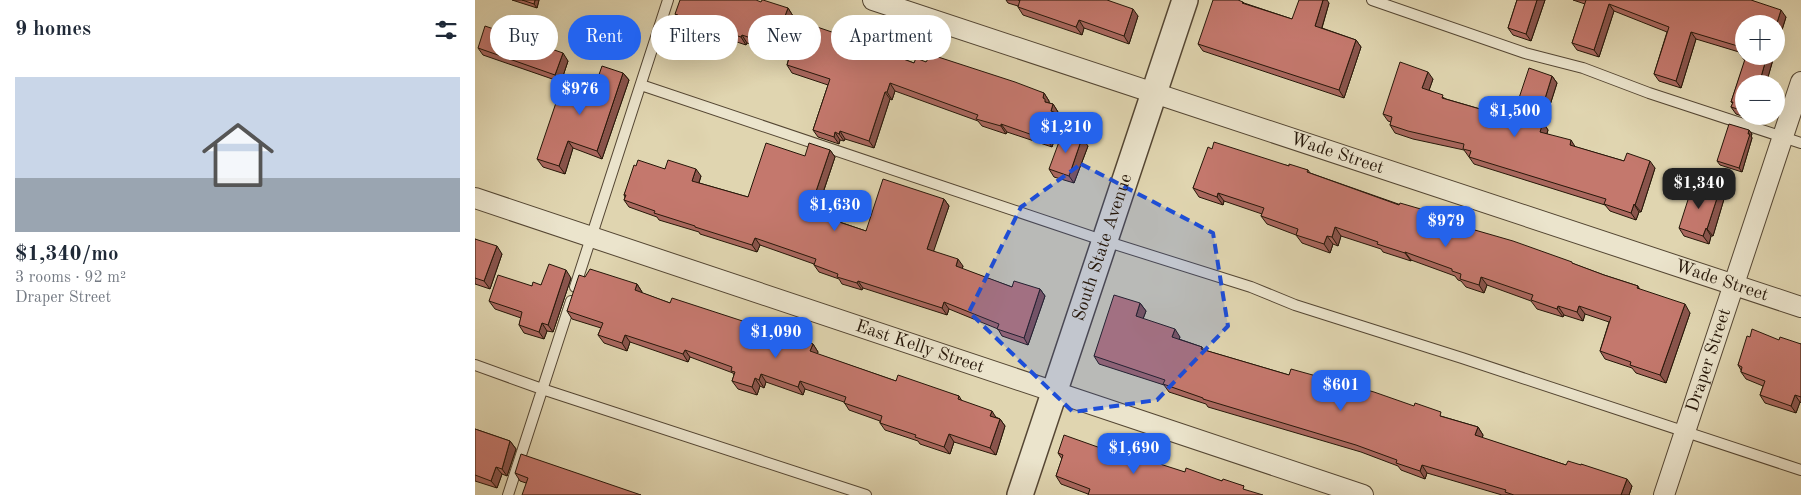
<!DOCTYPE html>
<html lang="en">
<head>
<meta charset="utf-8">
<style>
	body { margin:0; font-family:"Old Standard TT",serif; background:#f6f6f7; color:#1f2937; height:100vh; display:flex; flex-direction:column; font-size:19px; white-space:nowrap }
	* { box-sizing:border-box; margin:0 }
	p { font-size:16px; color:#747a83 }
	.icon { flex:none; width:28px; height:28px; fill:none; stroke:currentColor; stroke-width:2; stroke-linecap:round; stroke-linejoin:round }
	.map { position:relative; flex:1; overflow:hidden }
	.sheet { display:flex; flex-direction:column; background:#fff; width:475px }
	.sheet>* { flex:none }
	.guide { position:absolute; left:15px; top:15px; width:475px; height:45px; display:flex; gap:10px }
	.fabs { position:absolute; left:1260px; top:15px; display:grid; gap:10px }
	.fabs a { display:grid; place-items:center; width:50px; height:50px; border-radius:50%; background:#fff; box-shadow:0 5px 20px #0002; font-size:25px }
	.price { position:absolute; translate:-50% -42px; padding:0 11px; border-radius:10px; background:#2563eb; color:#fff; font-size:16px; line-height:32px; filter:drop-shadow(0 1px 2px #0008) }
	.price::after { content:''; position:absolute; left:50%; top:30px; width:15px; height:11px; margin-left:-8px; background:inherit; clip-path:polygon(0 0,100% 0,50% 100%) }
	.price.active { background:#222; color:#fff }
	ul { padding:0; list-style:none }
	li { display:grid; align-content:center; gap:10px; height:265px; padding:0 15px }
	li span { display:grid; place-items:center; height:155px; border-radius:0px; color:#555 }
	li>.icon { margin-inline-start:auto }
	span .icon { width:90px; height:90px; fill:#fffc; stroke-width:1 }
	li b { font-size:21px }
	h2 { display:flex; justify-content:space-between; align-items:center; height:60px; padding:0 15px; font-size:21px }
	.tag { padding:0 18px; border-radius:22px; background:#fff; box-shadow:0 5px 20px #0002; font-size:18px; line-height:45px }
	.tag.active { background:#2563eb; color:#fff }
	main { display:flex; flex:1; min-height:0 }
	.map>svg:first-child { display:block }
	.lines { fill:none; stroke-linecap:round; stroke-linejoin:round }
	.service-casing { stroke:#544633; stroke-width:12 }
	.minor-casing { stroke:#544633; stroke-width:22 }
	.tertiary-casing { stroke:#544633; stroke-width:28 }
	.service { stroke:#ebe4cc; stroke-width:10 }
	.minor { stroke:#ebe4cc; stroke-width:20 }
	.tertiary { stroke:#ebe4cc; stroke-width:25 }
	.wall { fill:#a9675e; stroke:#261709 }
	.shaded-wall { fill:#89544c; stroke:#261709 }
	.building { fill:#c4786d; stroke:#261709 }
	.marked { fill:#1d4ed8; fill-opacity:0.2; stroke:#1d4ed8; stroke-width:4; stroke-dasharray:10 6; stroke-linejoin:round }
	.labels { text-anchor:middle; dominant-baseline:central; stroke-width:5; stroke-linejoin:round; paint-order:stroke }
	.street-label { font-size:18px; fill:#261709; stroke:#ebe4cc }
</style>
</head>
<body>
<main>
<section class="sheet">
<h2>9 homes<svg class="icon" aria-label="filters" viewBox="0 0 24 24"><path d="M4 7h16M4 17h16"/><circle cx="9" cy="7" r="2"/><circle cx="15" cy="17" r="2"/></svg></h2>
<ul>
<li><span style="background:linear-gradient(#c9d6e8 65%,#9aa5b1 0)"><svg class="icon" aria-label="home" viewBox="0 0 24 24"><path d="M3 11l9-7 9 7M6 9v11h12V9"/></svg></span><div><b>$1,340/mo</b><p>3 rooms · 92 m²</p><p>Draper Street</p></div></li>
</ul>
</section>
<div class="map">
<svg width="1326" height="495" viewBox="0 0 1326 495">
	<rect width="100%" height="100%" fill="#e0d5b0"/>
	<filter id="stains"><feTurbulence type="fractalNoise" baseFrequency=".004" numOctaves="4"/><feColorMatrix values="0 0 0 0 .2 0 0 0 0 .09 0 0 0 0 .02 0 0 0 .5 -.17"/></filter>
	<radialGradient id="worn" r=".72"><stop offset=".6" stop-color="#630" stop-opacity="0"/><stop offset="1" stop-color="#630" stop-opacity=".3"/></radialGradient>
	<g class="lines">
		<defs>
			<path id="service" d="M 897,0 L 1050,53 L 1108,68 L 1174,93 L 1326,143
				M 166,85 L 630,241 L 776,287 L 820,305 L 987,358 L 1326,470
				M 100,287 L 193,0
				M 0,365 L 67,389 L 391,495
				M 33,495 L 96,301"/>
			<g id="minor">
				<path id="s1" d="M 398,0 L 1326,307"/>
				<path id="s2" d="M 0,198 L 888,495"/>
				<path id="s3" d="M 1189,495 L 1326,82"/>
			</g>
			<g id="tertiary">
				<path id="s4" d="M 545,495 L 710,0"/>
			</g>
		</defs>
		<!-- service casing -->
		<use href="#service" class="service-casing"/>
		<!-- minor casing -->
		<use href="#minor" class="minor-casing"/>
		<!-- tertiary casing -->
		<use href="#tertiary" class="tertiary-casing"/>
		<!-- service -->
		<use href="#service" class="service"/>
		<!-- minor -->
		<use href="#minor" class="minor"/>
		<!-- tertiary -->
		<use href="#tertiary" class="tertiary"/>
	</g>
	<!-- wall -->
	<path class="wall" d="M 37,0 L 64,0 L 62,8 Z
		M 531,0 L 632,0 L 663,16 L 654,44 L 609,28 L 607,35 L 548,15 L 543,7 L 543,6 L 533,3 Z
		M 1042,0 L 1070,0 L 1056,41 L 1038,35 L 1033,28 Z
		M 1098,0 L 1276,0 L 1311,17 L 1301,49 L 1301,24 L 1269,24 L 1269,56 L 1299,56 L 1291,84 L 1269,84 L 1269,116 L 1283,116 L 1281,121 L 1261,114 L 1256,107 L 1258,103 L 1256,102 L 1270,61 L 1264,53 L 1264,52 L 1221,39 L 1206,88 L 1184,81 L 1179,74 L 1192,32 L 1139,11 L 1124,57 L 1102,50 L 1097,43 L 1110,4 Z
		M 768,2 L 769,3 L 817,19 L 854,3 L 847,28 L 881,40 L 886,47 L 869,98 L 728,51 L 723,44 Z
		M 313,8 L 318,16 L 317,19 L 439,63 L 451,62 L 569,93 L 574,101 L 574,103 L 578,104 L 583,112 L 582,115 L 586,120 L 577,147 L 532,132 L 531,134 L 507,126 L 503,121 L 420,91 L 417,100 L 415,99 L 399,148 L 370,139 L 369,141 L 365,140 L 364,144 L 343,137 L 338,130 L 353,85 L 317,73 L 312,65 L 314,57 L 272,43 L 271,45 L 232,32 L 227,48 L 202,40 L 197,33 L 202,17 L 200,14 Z
		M 3,48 L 93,61 L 86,82 L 8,55 Z
		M 148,73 L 154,80 L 127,159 L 98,148 L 90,174 L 68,167 L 62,159 L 118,92 Z
		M 1077,76 L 1082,83 L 1069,124 L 1073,130 L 1072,134 L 1101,147 L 1149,161 L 1180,168 L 1166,212 L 1164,212 L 1161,220 L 1135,211 L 1130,205 L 999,164 L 989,150 L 938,139 L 920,133 L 915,125 L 916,122 L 913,121 L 908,114 L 958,79 L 954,90 L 971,99 L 1036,118 L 1039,113 Z
		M 1277,134 L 1276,136 L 1277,138 L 1267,172 L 1245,165 L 1242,161 Z
		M 613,146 L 599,183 L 579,177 L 574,169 Z
		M 737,149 L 833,170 L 835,173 L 983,225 L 1099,264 L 1129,275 L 1163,286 L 1165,290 L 1215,313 L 1191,383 L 1161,373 L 1157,368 L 1130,359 L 1125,351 L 1134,322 L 1110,314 L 1108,321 L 1089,315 L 1088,317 L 1062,309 L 1056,301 L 1012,285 L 1009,293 L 991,287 L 986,281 L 983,280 L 980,276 L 936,260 L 936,261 L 908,252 L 906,249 L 866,236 L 863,246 L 858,244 L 855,253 L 827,243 L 821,235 L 792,224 L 786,216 L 787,214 L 749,201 L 748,205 L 724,197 L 718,188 Z
		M 355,150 L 360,157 L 341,214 L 391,231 L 469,199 L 474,206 L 458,251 L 488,266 L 487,269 L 537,287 L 565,289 L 570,296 L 553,345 L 527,336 L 523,329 L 474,309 L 472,315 L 388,288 L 387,290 L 367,284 L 364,279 L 344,272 L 339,265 L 339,264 L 285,245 L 282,252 L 225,234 L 224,232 L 184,220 L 182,217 L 154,207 L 149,200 L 150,197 L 149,195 L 161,166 L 190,169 L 226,176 L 224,183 L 273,197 L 330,156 Z
		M 1249,199 L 1238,236 L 1236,236 L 1234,244 L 1209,236 L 1204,228 Z
		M 0,239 L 27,254 L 15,289 L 0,284 Z
		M 110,277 L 162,284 L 167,292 L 167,293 L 195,303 L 338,344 L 343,352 L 342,354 L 421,381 L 484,396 L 487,401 L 525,419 L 530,426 L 521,455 L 479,442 L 475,454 L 445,444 L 443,441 L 410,430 L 405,423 L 405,421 L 374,410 L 369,402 L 330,389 L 328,395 L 291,382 L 289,388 L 285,386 L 282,395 L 263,389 L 257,381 L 259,375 L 258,373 L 215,357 L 213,362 L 155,342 L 152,351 L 129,343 L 123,335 L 126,328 L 97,319 L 92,311 Z
		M 96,278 L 78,332 L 72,331 L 69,339 L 49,333 L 44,325 L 46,318 L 20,309 L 14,301 L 57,286 L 66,285 Z
		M 665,303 L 671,311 L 668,319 L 705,337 L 704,339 L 727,347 L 729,350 L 814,375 L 969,417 L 1003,427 L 1008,435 L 1007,438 L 1091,465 L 1157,486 L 1154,495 L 1027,495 L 952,473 L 950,479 L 926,470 L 923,466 L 886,452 L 733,407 L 731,404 L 694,392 L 689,385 L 624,364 L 619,356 Z
		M 1275,337 L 1326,344 L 1326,403 L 1325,402 L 1321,413 L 1290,403 L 1285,395 L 1288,386 L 1271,379 L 1266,372 L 1266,370 L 1263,365 Z
		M 0,429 L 35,441 L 41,449 L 32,476 L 27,474 L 22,488 L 0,481 Z
		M 583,453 L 662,461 L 769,486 L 613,494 L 586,484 L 581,476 L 587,459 Z
		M 40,473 L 166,495 L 51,483 L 45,481 Z"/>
	<!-- shaded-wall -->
	<path class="shaded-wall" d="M 60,0 L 64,0 L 62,8 L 59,4 Z
		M 848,0 L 852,0 L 854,3 L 845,34 L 840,26 Z
		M 1062,0 L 1070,0 L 1056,41 L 1051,34 Z
		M 1134,4 L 1139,11 L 1124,57 L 1119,50 Z
		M 313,8 L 318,16 L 315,24 L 310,16 Z
		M 658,9 L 663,16 L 654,44 L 649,36 Z
		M 1306,10 L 1311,17 L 1301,49 L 1301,26 Z
		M 604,20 L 609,28 L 607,35 L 601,27 Z
		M 226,24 L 232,32 L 227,48 L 221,40 Z
		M 1216,32 L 1221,39 L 1206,88 L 1201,81 Z
		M 267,35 L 272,43 L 271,45 L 266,37 Z
		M 881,40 L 886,47 L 869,98 L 864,90 Z
		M 88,53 L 93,61 L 86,82 L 80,75 Z
		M 1292,56 L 1299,56 L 1291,84 L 1284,84 Z
		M 953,72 L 958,79 L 952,96 L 947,88 Z
		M 148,73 L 154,80 L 127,159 L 122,151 Z
		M 1077,76 L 1082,83 L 1069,124 L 1073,130 L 1070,139 L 1065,132 L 1063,121 Z
		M 415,83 L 420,91 L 417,100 L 412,92 Z
		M 410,92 L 415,99 L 399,148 L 394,141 Z
		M 569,93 L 574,101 L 574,103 L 570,102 L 568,98 Z
		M 578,104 L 583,112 L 582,115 L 586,120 L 577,147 L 572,140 L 576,111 Z
		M 1278,116 L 1283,116 L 1281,121 Z
		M 526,124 L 532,132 L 531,134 L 526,126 Z
		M 1274,130 L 1277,134 L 1276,136 L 1277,138 L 1267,172 L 1264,168 Z
		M 365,131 L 370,139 L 369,141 L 364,134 Z
		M 360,132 L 365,140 L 364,144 L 359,137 Z
		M 607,138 L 613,146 L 599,183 L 594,176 Z
		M 1096,140 L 1101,148 L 1095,145 Z
		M 93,141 L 98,148 L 90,174 L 84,166 Z
		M 355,150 L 360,157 L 339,219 L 334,212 Z
		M 1175,161 L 1180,168 L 1166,212 L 1160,205 Z
		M 221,169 L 226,176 L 222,188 L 217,181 Z
		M 1244,192 L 1249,199 L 1238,236 L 1232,229 Z
		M 743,193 L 749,201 L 748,205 L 742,197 Z
		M 469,199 L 474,206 L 457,256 L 452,249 Z
		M 1159,204 L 1164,212 L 1161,220 L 1156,213 Z
		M 860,227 L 866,236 L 863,246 L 857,237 Z
		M 1231,228 L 1236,236 L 1234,244 L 1228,236 Z
		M 852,236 L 858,244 L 855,253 L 849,244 Z
		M 280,238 L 285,245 L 282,252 L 277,245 Z
		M 22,246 L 27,254 L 15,289 L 9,281 Z
		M 930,252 L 936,260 L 936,261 L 930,253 Z
		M 483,259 L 488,266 L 486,273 L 481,266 Z
		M 91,270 L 96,278 L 78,332 L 73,325 Z
		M 1006,277 L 1012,285 L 1009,293 L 1004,285 Z
		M 383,281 L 388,288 L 387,290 L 382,283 Z
		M 162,284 L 167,292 L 165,298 L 160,290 Z
		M 565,289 L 570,296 L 553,345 L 549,338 Z
		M 469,302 L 474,309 L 472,315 L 467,308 Z
		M 665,303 L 671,311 L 666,324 L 661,316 Z
		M 1210,304 L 1215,313 L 1191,383 L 1185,375 Z
		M 1083,306 L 1089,315 L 1088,317 L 1082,309 Z
		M 1104,306 L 1110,314 L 1108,321 L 1102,312 Z
		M 67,323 L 72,331 L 69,339 L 64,332 Z
		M 700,329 L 705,337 L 702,345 L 697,337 Z
		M 150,335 L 155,342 L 152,351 L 147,343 Z
		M 338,344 L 343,352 L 341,359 L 335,351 Z
		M 210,350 L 215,357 L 213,362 L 208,354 Z
		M 286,374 L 291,382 L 289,388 L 284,380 Z
		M 280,378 L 285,386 L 282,395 L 277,387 Z
		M 325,381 L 330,389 L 328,395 L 323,387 Z
		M 1320,395 L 1325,402 L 1321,413 L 1316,406 Z
		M 517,411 L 522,419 L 515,416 Z
		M 525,419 L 530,426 L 521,455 L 515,448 Z
		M 1003,427 L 1008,435 L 1006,443 L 1000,435 Z
		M 474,434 L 479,442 L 475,454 L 469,447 Z
		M 35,441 L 41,449 L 32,476 L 27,469 Z
		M 947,465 L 952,473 L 950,479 L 945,471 Z
		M 21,467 L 27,474 L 22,488 L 16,481 Z
		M 1152,479 L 1157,486 L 1154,495 L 1146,495 Z"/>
	<!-- building -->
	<path class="building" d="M 47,0 L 60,0 L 59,4 Z
		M 205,0 L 281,0 L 286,2 L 287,0 L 288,0 L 313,8 L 310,16 L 386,42 L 385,43 L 439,63 L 441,58 L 451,62 L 453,59 L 455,59 L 457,55 L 540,82 L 569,93 L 568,98 L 570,99 L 570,102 L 578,104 L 576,111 L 581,113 L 572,140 L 526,124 L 526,126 L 501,119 L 503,115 L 415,83 L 412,92 L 410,92 L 394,141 L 365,131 L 364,134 L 360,132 L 359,137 L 338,130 L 355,79 L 312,65 L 316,52 L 267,35 L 266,37 L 226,24 L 221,40 L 197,33 L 203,15 L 200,14 Z
		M 543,0 L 632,0 L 658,9 L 649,36 L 604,20 L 601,27 L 543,7 L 545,0 Z
		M 738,0 L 763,0 L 768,2 L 767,3 L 817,19 L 824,0 L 848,0 L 840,26 L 881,40 L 864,90 L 723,44 Z
		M 1042,0 L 1062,0 L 1051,34 L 1033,28 Z
		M 1111,0 L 1276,0 L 1306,10 L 1301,26 L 1301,24 L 1269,24 L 1269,55 L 1264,53 L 1266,47 L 1216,32 L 1201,81 L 1179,74 L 1194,27 L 1134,4 L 1119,50 L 1097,43 Z
		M 10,26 L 88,53 L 80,75 L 3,48 Z
		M 1271,56 L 1292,56 L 1284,84 L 1269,84 L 1269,111 L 1256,107 L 1258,102 L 1256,102 Z
		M 925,62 L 953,72 L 947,88 L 968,95 L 967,98 L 1036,118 L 1038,113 L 1039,113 L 1054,68 L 1077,76 L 1063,121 L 1068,123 L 1065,132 L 1096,140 L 1095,145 L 1149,161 L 1152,153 L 1175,161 L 1160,205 L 1159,204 L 1156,213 L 1129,204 L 1131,199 L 994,157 L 996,151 L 988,149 L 989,144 L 933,131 L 915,125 L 917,117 L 908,114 Z
		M 127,66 L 148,73 L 122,151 L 93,141 L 84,166 L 62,159 L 88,82 L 118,92 Z
		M 1254,124 L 1274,130 L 1273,134 L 1275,134 L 1264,168 L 1242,161 Z
		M 588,131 L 607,138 L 594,176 L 574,169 Z
		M 739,142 L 814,166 L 814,164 L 833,170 L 832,172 L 924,205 L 925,203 L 956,212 L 980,220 L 979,224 L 1038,241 L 1097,262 L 1097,263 L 1129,275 L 1163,286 L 1162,288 L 1210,304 L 1185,375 L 1155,365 L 1156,362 L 1125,351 L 1136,317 L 1104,306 L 1102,312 L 1083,306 L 1082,309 L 1056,300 L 1058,295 L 1006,277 L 1004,285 L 985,279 L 986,274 L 977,271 L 977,269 L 930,252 L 930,253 L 902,244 L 903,242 L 860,227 L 857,237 L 852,236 L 849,244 L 821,235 L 823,229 L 786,216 L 789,208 L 743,193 L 742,197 L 718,188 L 733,147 L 737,149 Z
		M 291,143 L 330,156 L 334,143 L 355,150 L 334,212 L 391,231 L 408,179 L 469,199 L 452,249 L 483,259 L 481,266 L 537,287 L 539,281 L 565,289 L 549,338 L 522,329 L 524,324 L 469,302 L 467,308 L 383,281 L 382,283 L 362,277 L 363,274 L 339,265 L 341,259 L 280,238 L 277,245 L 220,227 L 220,226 L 179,213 L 180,211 L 149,200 L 151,195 L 149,195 L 159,165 L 161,166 L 163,160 L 190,169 L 193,160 L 221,169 L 217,181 L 273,197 Z
		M 1218,184 L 1244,192 L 1232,229 L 1231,228 L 1228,236 L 1204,228 Z
		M 0,239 L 22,246 L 9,281 L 0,278 Z
		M 74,264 L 91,270 L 73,325 L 67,323 L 64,332 L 44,325 L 47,312 L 14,301 L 23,275 L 57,286 L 58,282 L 66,285 Z
		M 115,269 L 162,284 L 160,290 L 195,303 L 197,298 L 338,344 L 335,351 L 421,381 L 423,375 L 484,396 L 483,399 L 517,411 L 515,416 L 525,419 L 515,448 L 474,434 L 469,447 L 440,437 L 441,435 L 405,423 L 407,416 L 369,403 L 371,397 L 325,381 L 323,387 L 286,374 L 284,380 L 280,378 L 277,387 L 257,381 L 260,372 L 256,371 L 257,367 L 210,350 L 208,354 L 150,335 L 147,343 L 123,335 L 128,323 L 92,311 L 104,275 L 110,277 Z
		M 639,295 L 665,303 L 661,316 L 700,329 L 697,337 L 727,347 L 726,349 L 814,375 L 816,369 L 899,392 L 939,406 L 940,403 L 966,412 L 965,416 L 1003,427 L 1000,435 L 1091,465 L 1093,461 L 1106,465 L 1106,464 L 1152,479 L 1146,495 L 1039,495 L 1030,492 L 1031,490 L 947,465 L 945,471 L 921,463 L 922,460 L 881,445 L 728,399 L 728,398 L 688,384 L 690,380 L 619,356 Z
		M 1277,329 L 1304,340 L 1305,337 L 1326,344 L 1326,397 L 1320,395 L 1316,406 L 1285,395 L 1290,381 L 1266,372 L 1267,367 L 1263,365 L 1272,336 L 1275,337 Z
		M 0,429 L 35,441 L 27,469 L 21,467 L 16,481 L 0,475 Z
		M 589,435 L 662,461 L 663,457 L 710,472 L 711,468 L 747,481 L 748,479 L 769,486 L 768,489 L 788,495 L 613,495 L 615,489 L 581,476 L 588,455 L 583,453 Z
		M 46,454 L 166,495 L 47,495 L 53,478 L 40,473 Z"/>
	<!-- marked area -->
	<path class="marked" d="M 606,164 L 738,233 L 753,326 L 682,400 L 598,412 L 494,312 L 546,207 Z"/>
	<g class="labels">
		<!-- street labels -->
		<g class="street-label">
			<text stroke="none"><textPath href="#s1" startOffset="489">Wade Street</textPath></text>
			<text stroke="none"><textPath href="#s4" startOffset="261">South State Avenue</textPath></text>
			<text stroke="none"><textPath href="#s1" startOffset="894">Wade Street</textPath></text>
			<text stroke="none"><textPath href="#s2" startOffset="469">East Kelly Street</textPath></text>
			<text stroke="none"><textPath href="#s3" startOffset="142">Draper Street</textPath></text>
		</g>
	</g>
	<rect width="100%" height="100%" filter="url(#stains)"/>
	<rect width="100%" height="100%" fill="url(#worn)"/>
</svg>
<div class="fabs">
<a>+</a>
<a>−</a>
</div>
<b class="price" style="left:105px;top:116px">$976</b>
<b class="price" style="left:1040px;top:138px">$1,500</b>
<b class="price" style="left:591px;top:154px">$1,210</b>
<b class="price active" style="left:1224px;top:210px">$1,340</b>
<b class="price" style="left:360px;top:232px">$1,630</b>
<b class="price" style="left:971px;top:248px">$979</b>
<b class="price" style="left:301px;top:359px">$1,090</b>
<b class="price" style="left:866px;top:412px">$601</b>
<b class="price" style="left:659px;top:475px">$1,690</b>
<div class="guide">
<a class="tag">Buy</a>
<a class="tag active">Rent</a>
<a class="tag">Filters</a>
<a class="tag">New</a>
<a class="tag">Apartment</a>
</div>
</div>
</main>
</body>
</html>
